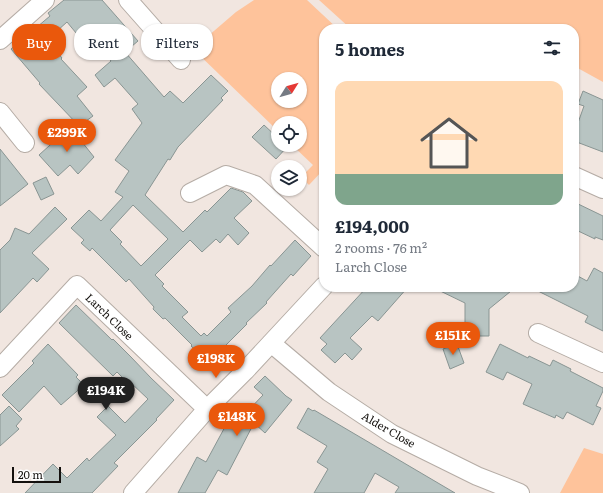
<!DOCTYPE html>
<html lang="en">
<head>
<meta charset="utf-8">
<style>
	body { margin:0; font-family:Literata,serif; background:#f6f6f7; color:#1f2937; height:100vh; display:flex; flex-direction:column; font-size:15px; white-space:nowrap }
	* { box-sizing:border-box; margin:0 }
	p { font-size:13px; color:#747a83 }
	.icon { flex:none; width:22px; height:22px; fill:none; stroke:currentColor; stroke-width:2; stroke-linecap:round; stroke-linejoin:round }
	.map { position:relative; flex:1; overflow:hidden }
	.drawer { position:absolute; left:319px; top:24px; width:260px; height:268px; display:flex; flex-direction:column; background:#fff; border-radius:16px; box-shadow:0 1px 3px #0004 }
	.drawer>* { flex:none }
	.banner { position:absolute; left:12px; top:24px; width:247px; height:36px; display:flex; gap:8px }
	.needle { width:26px; rotate:53deg }
	.fabs { position:absolute; left:271px; top:72px; display:grid; gap:8px }
	.fabs a { display:grid; place-items:center; width:36px; height:36px; border-radius:50%; background:#fff; box-shadow:0 1px 3px #0004; font-size:20px }
	.scale { position:absolute; left:12px; bottom:10px; width:49px; box-sizing:border-box; padding-left:4px; border:2px solid #14110e; border-top:0; font-size:11px; line-height:14px; white-space:nowrap; color:#14110e; -webkit-text-stroke:3px #fff; paint-order:stroke }
	.price { position:absolute; translate:-50% -34px; padding:0 9px; border-radius:14px; background:#ea580c; color:#fff; font-size:13px; line-height:26px; filter:drop-shadow(0 1px 2px #0008) }
	.price::after { content:''; position:absolute; left:50%; top:24px; width:12px; height:9px; margin-left:-6px; background:inherit; clip-path:polygon(0 0,100% 0,50% 100%) }
	.price.current { background:#222; color:#fff }
	ul { padding:0; list-style:none }
	li { display:grid; align-content:center; gap:8px; height:212px; padding:0 16px }
	li+li { border-top:1px solid #e0e1e3 }
	li span { display:grid; place-items:center; height:124px; border-radius:12px; color:#555 }
	li>.icon { margin-inline-start:auto }
	span .icon { width:72px; height:72px; fill:#fffc; stroke-width:1 }
	li b { font-size:17px }
	h2 { display:flex; justify-content:space-between; align-items:center; height:48px; padding:0 16px; font-size:17px }
	.chip { padding:0 14px; border-radius:16px; background:#fff; box-shadow:0 1px 3px #0004; font-size:14px; line-height:36px }
	.chip.current { background:#ea580c; color:#fff }
	.map>svg:first-child { display:block }
	.green { fill:#fec39b; fill-rule:evenodd }
	.building { fill:#b8c4c2; stroke:#899593; fill-rule:evenodd }
	.lines { fill:none; stroke-linecap:round; stroke-linejoin:round }
	.minor-casing { stroke:#b5aca5; stroke-width:20 }
	.minor { stroke:#fff; stroke-width:18 }
	.labels { text-anchor:middle; dominant-baseline:central; stroke-width:3; stroke-linejoin:round; paint-order:stroke }
	.street-label { font-size:11px; fill:#14110e; stroke:#fff }
</style>
</head>
<body>
<div class="map">
<svg width="603" height="493" viewBox="0 0 603 493">
	<rect width="100%" height="100%" fill="#f1e6e0"/>
	<!-- green -->
	<path class="green" d="M 254,0 L 307,0 L 338,29 L 324,29 L 324,169 L 309,185 L 301,177 L 313,165 L 292,145 L 300,145 L 300,123 L 278,123 L 278,131 L 193,49 L 236,12 ZM 278,79 L 300,79 L 300,101 L 278,101 Z
		M 319,0 L 603,0 L 603,82 L 574,66 L 574,29 L 351,29 Z
		M 584,448 L 603,454 L 603,493 L 560,493 Z"/>
	<!-- building -->
	<path class="building" d="M 64,0 L 102,0 L 138,41 L 125,52 L 164,97 L 170,91 L 183,103 L 211,75 L 228,91 L 221,98 L 223,100 L 178,147 L 170,160 L 168,159 L 145,195 L 183,232 L 205,210 L 207,212 L 231,188 L 243,192 L 252,201 L 234,218 L 249,233 L 238,245 L 228,234 L 220,243 L 216,239 L 202,252 L 190,240 L 155,275 L 164,284 L 162,286 L 188,312 L 182,317 L 201,336 L 204,333 L 207,336 L 231,312 L 228,308 L 252,286 L 270,265 L 271,266 L 295,240 L 311,256 L 293,276 L 291,274 L 266,302 L 267,303 L 246,323 L 247,324 L 221,350 L 222,350 L 210,363 L 191,346 L 192,345 L 165,318 L 163,319 L 153,309 L 154,307 L 129,279 L 126,282 L 92,248 L 90,251 L 81,243 L 84,240 L 71,228 L 89,210 L 101,221 L 123,197 L 115,192 L 129,171 L 115,160 L 142,123 L 132,109 L 138,104 L 115,78 L 104,87 L 95,75 L 111,61 L 93,39 L 86,45 L 67,22 L 47,40 L 62,58 L 61,59 L 87,87 L 77,96 L 93,116 L 79,126 L 39,84 L 40,83 L 11,49 L 50,16 L 48,13 ZM 133,205 L 168,239 L 141,266 L 120,244 L 122,242 L 110,230 Z
		M 583,91 L 603,100 L 603,152 L 574,141 L 574,134 L 584,106 L 578,104 Z
		M 264,125 L 278,138 L 278,145 L 285,145 L 287,147 L 276,159 L 252,137 Z
		M 70,127 L 94,157 L 78,174 L 70,165 L 58,176 L 39,155 Z
		M 0,149 L 28,184 L 0,206 Z
		M 46,177 L 54,194 L 41,200 L 33,183 Z
		M 574,202 L 603,216 L 603,240 L 595,237 L 595,239 L 574,229 Z
		M 55,207 L 67,219 L 32,253 L 49,269 L 37,282 L 33,278 L 0,313 L 0,250 L 10,240 L 15,228 L 29,234 Z
		M 594,268 L 603,273 L 603,331 L 585,322 L 588,316 L 530,287 L 574,287 L 574,274 L 587,281 Z
		M 367,287 L 408,287 L 378,321 L 372,316 L 350,338 L 362,349 L 352,360 L 345,353 L 335,363 L 321,350 L 327,344 L 320,338 Z
		M 432,287 L 516,287 L 489,309 L 489,336 L 465,336 L 465,303 Z
		M 76,305 L 112,340 L 113,339 L 131,357 L 151,378 L 174,400 L 156,419 L 157,420 L 114,463 L 118,466 L 92,493 L 25,493 L 53,464 L 67,478 L 87,458 L 89,461 L 116,435 L 97,417 L 108,406 L 125,423 L 148,399 L 130,382 L 128,383 L 117,372 L 113,376 L 59,323 Z
		M 48,344 L 78,375 L 76,377 L 84,385 L 61,405 L 44,386 L 19,412 L 2,395 L 34,363 L 32,361 Z
		M 457,344 L 464,363 L 450,369 L 443,349 Z
		M 500,344 L 528,358 L 529,356 L 550,366 L 553,360 L 571,369 L 570,371 L 603,388 L 603,391 L 596,406 L 601,408 L 593,425 L 567,412 L 563,419 L 556,415 L 555,418 L 523,404 L 532,384 L 507,372 L 503,380 L 486,372 Z
		M 265,376 L 286,396 L 292,400 L 265,433 L 254,423 L 227,475 L 218,470 L 205,493 L 178,493 L 197,457 L 206,462 L 226,425 L 240,411 L 244,415 L 263,395 L 254,387 Z
		M 9,406 L 22,419 L 16,426 L 19,429 L 0,446 L 0,415 Z
		M 308,408 L 313,411 L 314,410 L 455,493 L 395,493 L 399,487 L 375,473 L 364,493 L 314,493 L 328,469 L 317,462 L 327,446 L 297,428 Z"/>
	<g class="lines">
		<defs>
			<path id="minor" d="M 128,0 L 181,60
				M 0,40 L 45,0
				M 0,112 L 25,143
				M 574,176 L 603,189
				M 190,193 L 226,175 L 255,185 L 324,248
				M 538,333 L 603,363
				M 271,343 L 329,392 L 392,434 L 477,476 L 520,493
				M 0,368 L 77,285 L 207,409
				M 133,493 L 207,409 L 245,371 L 324,286"/>
		</defs>
		<!-- minor casing -->
		<use href="#minor" class="minor-casing"/>
		<!-- minor -->
		<use href="#minor" class="minor"/>
	</g>
	<g class="labels">
		<!-- street labels -->
		<g class="street-label">
			<text transform="translate(110 316) rotate(44)">Larch Close</text>
			<text transform="translate(389 429) rotate(30)">Alder Close</text>
		</g>
	</g>
</svg>
<div class="fabs">
<a><svg class="needle" viewBox="-14 -14 28 28"><path d="M0-13l5 13h-10z" fill="#e53935"/><path d="M0 13l5-13h-10z" fill="#747a83"/></svg></a>
<a><svg class="icon" aria-label="locate" viewBox="0 0 24 24"><circle cx="12" cy="12" r="6"/><path d="M12 2v4M12 18v4M2 12h4M18 12h4"/></svg></a>
<a><svg class="icon" aria-label="layers" viewBox="0 0 24 24"><path d="M12 4l9 5-9 5-9-5zM3 14l9 5 9-5"/></svg></a>
</div>
<div class="scale">20 m</div>
<b class="price" style="left:67px;top:153px">£299K</b>
<b class="price" style="left:453px;top:356px">£151K</b>
<b class="price" style="left:216px;top:379px">£198K</b>
<b class="price current" style="left:106px;top:411px">£194K</b>
<b class="price" style="left:237px;top:437px">£148K</b>
<div class="banner">
<a class="chip current">Buy</a>
<a class="chip">Rent</a>
<a class="chip">Filters</a>
</div>
<section class="drawer">
<h2>5 homes<svg class="icon" aria-label="filters" viewBox="0 0 24 24"><path d="M4 7h16M4 17h16"/><circle cx="9" cy="7" r="2"/><circle cx="15" cy="17" r="2"/></svg></h2>
<ul>
<li><span style="background:linear-gradient(#ffd9b3 75%,#7fa58c 0)"><svg class="icon" aria-label="home" viewBox="0 0 24 24"><path d="M3 11l9-7 9 7M6 9v11h12V9"/></svg></span><div><b>£194,000</b><p>2 rooms · 76 m²</p><p>Larch Close</p></div></li>
</ul>
</section>
</div>
</body>
</html>
